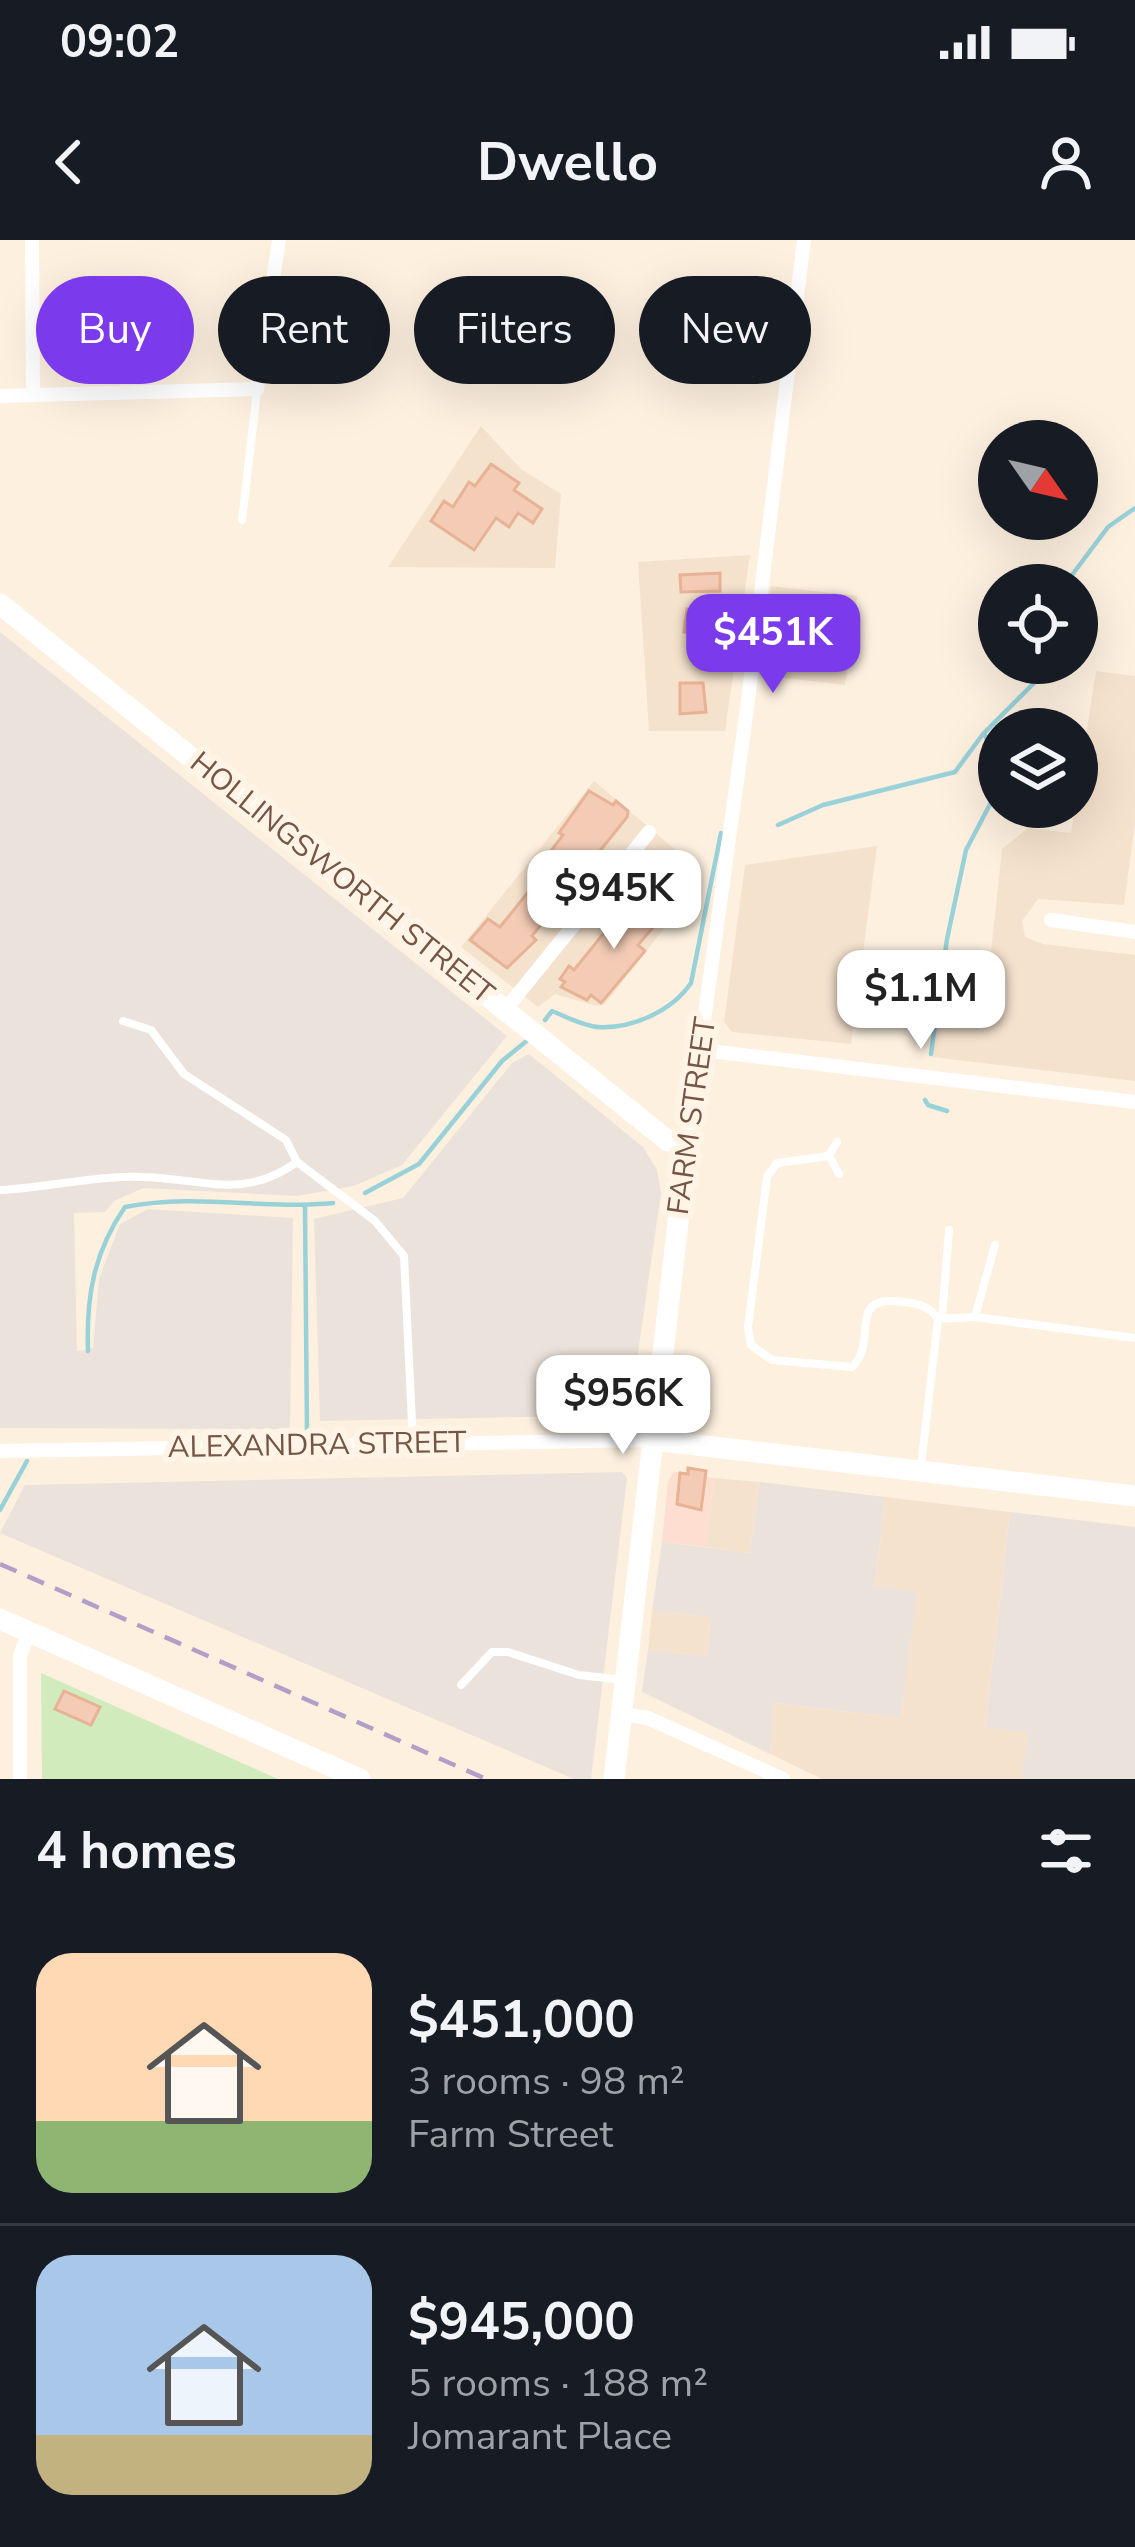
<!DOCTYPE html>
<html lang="en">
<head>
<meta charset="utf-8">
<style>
	body { margin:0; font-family:"Nunito Sans",sans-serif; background:#20242c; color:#f1f3f6; height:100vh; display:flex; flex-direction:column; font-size:45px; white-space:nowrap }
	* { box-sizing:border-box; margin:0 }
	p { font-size:39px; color:#9ea1a6 }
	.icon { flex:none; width:66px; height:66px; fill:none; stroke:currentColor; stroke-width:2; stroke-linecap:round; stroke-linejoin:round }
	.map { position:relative; height:1539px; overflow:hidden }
	.side { display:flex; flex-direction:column; background:#171b24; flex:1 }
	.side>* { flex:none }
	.hud { position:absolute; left:36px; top:36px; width:1065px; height:108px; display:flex; gap:24px }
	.needle { width:78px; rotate:124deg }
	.buttons { position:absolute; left:978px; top:180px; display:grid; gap:24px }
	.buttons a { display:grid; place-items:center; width:120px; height:120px; border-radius:50%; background:#171b24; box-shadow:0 12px 48px #0002; font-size:60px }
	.price { position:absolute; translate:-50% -102px; padding:0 27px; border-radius:24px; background:#fff; color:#222; font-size:39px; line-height:78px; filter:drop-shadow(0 3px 6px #0008) }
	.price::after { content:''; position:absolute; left:50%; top:72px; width:36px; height:27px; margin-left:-18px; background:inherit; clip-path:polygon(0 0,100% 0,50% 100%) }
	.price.current { background:#7c3aed; color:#fff }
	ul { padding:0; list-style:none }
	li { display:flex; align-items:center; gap:36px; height:300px; padding:0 36px }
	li+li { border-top:3px solid #363941 }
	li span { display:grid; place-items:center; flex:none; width:336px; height:240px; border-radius:36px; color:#555 }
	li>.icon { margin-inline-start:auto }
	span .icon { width:144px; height:144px; fill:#fffc; stroke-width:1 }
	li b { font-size:51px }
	h2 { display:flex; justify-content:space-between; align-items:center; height:144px; padding:0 36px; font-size:51px }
	.tag { padding:0 42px; border-radius:54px; background:#171b24; box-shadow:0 12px 48px #0002; font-size:42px; line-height:108px }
	.tag.current { background:#7c3aed; color:#fff }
	.status { display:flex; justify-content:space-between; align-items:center; height:84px; padding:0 60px; background:#171b24; direction:ltr }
	.status svg { height:33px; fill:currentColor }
	header { display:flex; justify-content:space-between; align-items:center; height:156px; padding:0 36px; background:#171b24; font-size:54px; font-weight:700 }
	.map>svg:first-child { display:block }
	.residential { fill:#f5e2cd }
	.commercial { fill:#feded1 }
	.industrial { fill:#ebe2db }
	.green { fill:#d1ebbd }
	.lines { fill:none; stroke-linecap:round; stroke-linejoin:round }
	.stream { stroke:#99d1d9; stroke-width:4.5 }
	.building { fill:#f4ccb5; stroke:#e7b295; stroke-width:3 }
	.lane { stroke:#fff; stroke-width:8 }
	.street { stroke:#fff; stroke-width:14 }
	.secondary { stroke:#fff; stroke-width:21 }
	.rail { stroke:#b29ec6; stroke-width:4.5; stroke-dasharray:18 12; stroke-linecap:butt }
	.labels { text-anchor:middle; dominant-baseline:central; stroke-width:12; stroke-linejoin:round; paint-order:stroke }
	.street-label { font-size:30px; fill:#745546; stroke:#fff4e6 }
</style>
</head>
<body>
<div class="status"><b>09:02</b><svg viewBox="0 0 49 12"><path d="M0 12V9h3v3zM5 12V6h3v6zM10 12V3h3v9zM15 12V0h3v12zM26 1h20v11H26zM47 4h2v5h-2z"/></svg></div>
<header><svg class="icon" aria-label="back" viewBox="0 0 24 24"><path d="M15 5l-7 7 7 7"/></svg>Dwello<svg class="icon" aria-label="person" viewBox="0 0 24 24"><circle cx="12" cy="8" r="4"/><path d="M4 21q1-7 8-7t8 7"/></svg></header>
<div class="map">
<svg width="1135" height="1539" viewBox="0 0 1135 1539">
	<rect width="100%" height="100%" fill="#fdf0df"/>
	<!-- residential -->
	<path class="residential" d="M 481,186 L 521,229 L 561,254 L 555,328 L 388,327 Z
		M 750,315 L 725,491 L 649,491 L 638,322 Z
		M 771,346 L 857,356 L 845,445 L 760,435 Z
		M 1096,431 L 1135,436 L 1135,583 L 1124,665 L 1038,659 L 1022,681 L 1025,697 L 1043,704 L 1135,715 L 1135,841 L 932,817 L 943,756 L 986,759 L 1002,609 L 1028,588 L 1071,593 Z
		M 594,541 L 677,611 L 672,678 L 605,764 L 596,766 L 555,754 L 538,767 L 461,707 Z
		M 877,606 L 851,804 L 732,792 L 724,782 L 745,625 Z
		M 714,1238 L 759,1242 L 750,1313 L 705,1307 Z
		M 885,1257 L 1010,1272 L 985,1486 L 1028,1493 L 1022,1539 L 822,1539 L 770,1514 L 773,1463 L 901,1478 L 916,1352 L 875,1347 Z
		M 652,1371 L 711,1377 L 707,1416 L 648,1410 Z"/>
	<!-- commercial -->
	<path class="commercial" d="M 674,1232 L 714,1238 L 705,1307 L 662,1302 L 668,1241 Z"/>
	<!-- industrial -->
	<path class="industrial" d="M 0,392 L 507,796 L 402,925 L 354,946 L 297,956 L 143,948 L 114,961 L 105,972 L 74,973 L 77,1111 L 93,1108 L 99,1039 L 120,984 L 148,969 L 293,978 L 290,1189 L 0,1188 Z
		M 529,814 L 643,907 L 657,930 L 661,953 L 629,1175 L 320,1181 L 314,979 L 403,958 L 512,823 Z
		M 622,1232 L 627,1238 L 591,1539 L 574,1539 L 0,1293 L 25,1245 Z
		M 759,1242 L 885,1257 L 875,1346 L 917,1352 L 901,1478 L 774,1463 L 770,1514 L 642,1452 L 648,1410 L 707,1416 L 711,1377 L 652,1371 L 662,1302 L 750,1313 Z
		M 1010,1272 L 1135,1287 L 1135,1539 L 1022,1539 L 1027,1493 L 985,1487 Z"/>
	<!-- green -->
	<path class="green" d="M 41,1433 L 278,1539 L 42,1539 Z"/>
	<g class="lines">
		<!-- stream -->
		<path class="stream" d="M 1072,345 L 1072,335 L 1108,287 L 1135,268
			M 778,585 L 823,565 L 955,532 L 983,494 L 1035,442 L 1047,423
			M 545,780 L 552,771 C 567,777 583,786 598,787 C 632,789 672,771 691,743 L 721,593
			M 931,814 L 947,699 L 966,610 L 998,549 L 993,512 L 984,493
			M 925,860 L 928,865 L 947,871
			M 365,953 L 419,924 L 502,821 L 529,799
			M 305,966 L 307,1192
			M 88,1111 C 86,1056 94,1012 125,967 C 198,953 261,970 333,963
			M 0,1270 L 27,1221"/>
	</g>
	<!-- building -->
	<path class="building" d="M 491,224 L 519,243 L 514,250 L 542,269 L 533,283 L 518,273 L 509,287 L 496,278 L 474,310 L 431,281 L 444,261 L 453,267 L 469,242 L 475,246 Z
		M 720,333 L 720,351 L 681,352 L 680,335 Z
		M 793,359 L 841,365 L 838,389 L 790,382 Z
		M 687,369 L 714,374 L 710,396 L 684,392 Z
		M 680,443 L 703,443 L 706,472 L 680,474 Z
		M 589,551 L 613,565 L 616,561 L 628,571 L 627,577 L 532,696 L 536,700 L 507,728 L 470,700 L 488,679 L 500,687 L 529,651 L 547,628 L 541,624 L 563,595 L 559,593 Z
		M 648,652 L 666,672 L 638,705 L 645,711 L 601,763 L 591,755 L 587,760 L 561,747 L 565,742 L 560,739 L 569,726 L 574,730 L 608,688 Z
		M 688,1228 L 706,1231 L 701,1270 L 677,1264 L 680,1233 L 688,1234 Z
		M 64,1451 L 100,1467 L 91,1485 L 55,1469 Z"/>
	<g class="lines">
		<!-- lane -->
		<path class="lane" d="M 242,280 L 257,151
			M 123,781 L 151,790 L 184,834 L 286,900 L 297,922 L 375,981 L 404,1016 L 413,1203
			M 837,902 L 829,915 L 839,934
			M 829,916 L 777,923 L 767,937 L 748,1087 L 751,1105 L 772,1120 L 852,1127 C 880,1100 844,1053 904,1062 C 920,1064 929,1066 938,1079
			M 0,950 C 47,948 95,935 142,937 C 202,938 243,961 297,922
			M 975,1077 L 995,1005
			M 942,1078 L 949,990
			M 921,1226 L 938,1079 L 975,1077 L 1135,1098
			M 461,1445 L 492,1412 L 508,1412 L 579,1435 L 624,1440"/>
		<!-- street -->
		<path class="street" d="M 32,0 L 33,154
			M 0,156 L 257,149 L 279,0
			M 630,616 L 663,624
			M 1051,680 L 1135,692
			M 505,770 L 649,592
			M 702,810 L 1135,862
			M 687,904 L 747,468 L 804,0
			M 0,1211 L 653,1200
			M 621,1474 L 648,1478 L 783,1539
			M 20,1539 L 20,1417 L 28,1392"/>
		<!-- secondary -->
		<path class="secondary" d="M 0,364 L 668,901 L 687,904 L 614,1539
			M 653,1200 L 1135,1256
			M 0,1379 L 360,1539"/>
		<!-- rail -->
		<path class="rail" d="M 0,1324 L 486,1539"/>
	</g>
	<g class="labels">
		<!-- street labels -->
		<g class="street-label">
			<text transform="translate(342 638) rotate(39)">HOLLINGSWORTH STREET</text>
			<text transform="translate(692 876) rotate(-82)">FARM STREET</text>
			<text transform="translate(317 1205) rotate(-1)">ALEXANDRA STREET</text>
		</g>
	</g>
</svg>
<div class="buttons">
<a><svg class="needle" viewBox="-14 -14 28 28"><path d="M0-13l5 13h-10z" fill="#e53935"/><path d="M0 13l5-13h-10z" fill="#9ea1a6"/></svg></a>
<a><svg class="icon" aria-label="locate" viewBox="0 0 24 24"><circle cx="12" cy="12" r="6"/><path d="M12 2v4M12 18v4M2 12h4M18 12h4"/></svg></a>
<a><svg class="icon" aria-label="layers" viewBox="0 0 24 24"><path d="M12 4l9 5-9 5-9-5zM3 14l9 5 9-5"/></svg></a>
</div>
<b class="price current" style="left:773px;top:456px">$451K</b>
<b class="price" style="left:614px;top:712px">$945K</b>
<b class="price" style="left:921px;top:812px">$1.1M</b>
<b class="price" style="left:623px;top:1217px">$956K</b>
<div class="hud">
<a class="tag current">Buy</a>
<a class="tag">Rent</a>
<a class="tag">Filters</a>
<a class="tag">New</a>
</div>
</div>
<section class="side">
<h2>4 homes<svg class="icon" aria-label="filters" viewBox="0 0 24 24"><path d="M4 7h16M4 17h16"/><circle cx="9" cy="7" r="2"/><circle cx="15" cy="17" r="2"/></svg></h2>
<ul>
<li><span style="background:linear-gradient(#ffd9b3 70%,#8fb573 0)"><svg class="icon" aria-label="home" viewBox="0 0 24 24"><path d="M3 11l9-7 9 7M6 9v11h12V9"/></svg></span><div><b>$451,000</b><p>3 rooms · 98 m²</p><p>Farm Street</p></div></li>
<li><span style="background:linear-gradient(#a9c7e8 75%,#c2b280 0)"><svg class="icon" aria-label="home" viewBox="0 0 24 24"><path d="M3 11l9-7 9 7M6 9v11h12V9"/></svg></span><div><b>$945,000</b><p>5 rooms · 188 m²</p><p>Jomarant Place</p></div></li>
</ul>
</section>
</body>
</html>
